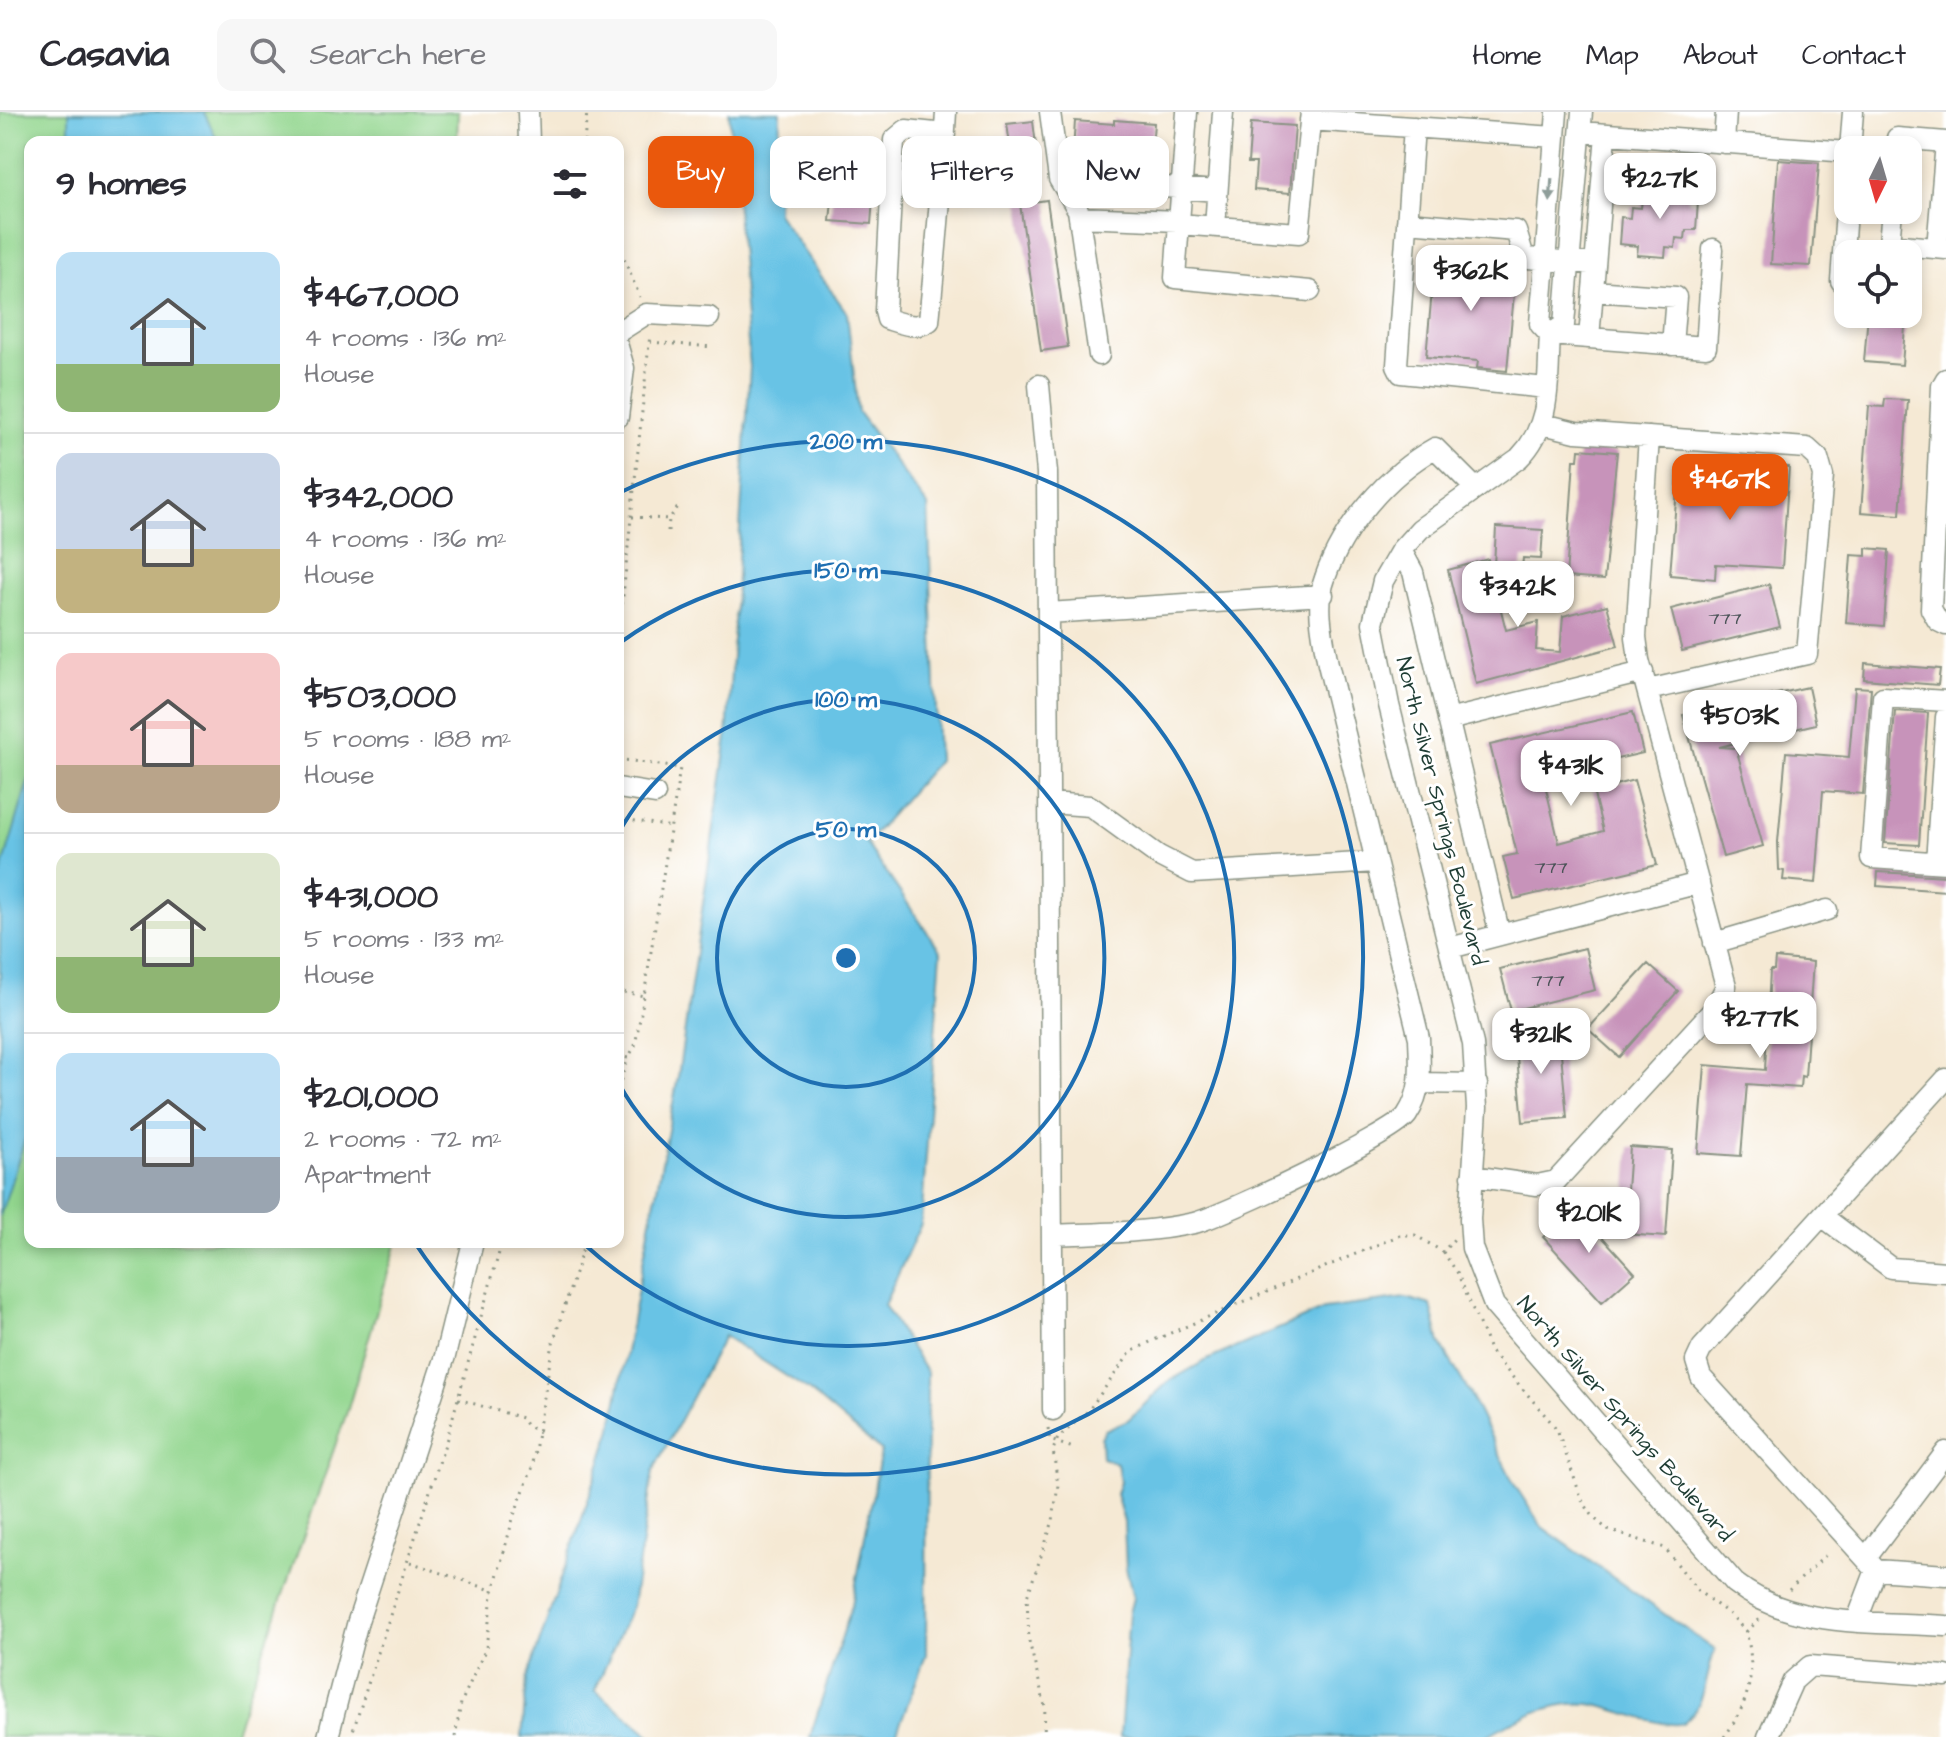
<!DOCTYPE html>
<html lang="en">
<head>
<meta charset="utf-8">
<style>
	body { margin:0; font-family:"Architects Daughter",sans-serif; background:#f7f7f7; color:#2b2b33; height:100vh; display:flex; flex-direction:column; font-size:30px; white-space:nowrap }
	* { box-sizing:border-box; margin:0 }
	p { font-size:26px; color:#7c7c81 }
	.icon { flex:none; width:44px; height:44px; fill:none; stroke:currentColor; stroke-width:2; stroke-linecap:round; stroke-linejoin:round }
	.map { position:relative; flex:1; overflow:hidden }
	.side { position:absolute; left:24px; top:24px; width:600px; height:1112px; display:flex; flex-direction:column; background:#fff; border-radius:16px; box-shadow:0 4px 12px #0003 }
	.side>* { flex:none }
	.banner { position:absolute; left:648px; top:24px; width:760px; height:72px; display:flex; gap:16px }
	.needle { width:52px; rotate:185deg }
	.tools { position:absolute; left:1834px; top:24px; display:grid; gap:16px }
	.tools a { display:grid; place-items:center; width:88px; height:88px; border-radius:16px; background:#fff; box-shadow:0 4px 12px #0003; font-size:40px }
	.price { position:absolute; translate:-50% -68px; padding:0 18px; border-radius:16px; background:#fff; color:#222; font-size:26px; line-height:52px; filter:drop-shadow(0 2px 4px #0008) }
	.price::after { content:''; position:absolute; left:50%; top:48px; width:24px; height:18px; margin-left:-12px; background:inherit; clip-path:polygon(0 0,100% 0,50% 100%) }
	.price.active { background:#ea580c; color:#fff }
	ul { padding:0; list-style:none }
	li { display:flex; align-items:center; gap:24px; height:200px; padding:0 32px }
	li+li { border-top:2px solid #e1e1e2 }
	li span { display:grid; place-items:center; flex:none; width:224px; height:160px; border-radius:16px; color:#555 }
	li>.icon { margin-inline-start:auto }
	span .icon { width:96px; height:96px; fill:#fffc; stroke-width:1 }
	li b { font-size:34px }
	h2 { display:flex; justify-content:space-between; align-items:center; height:96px; padding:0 32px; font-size:34px }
	.pill { padding:0 28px; border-radius:16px; background:#fff; box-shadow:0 4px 12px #0003; font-size:28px; line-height:72px }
	.pill.active { background:#ea580c; color:#fff }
	header { display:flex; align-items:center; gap:48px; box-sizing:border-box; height:112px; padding:0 40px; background:#fff; border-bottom:2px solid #e1e1e2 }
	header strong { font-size:38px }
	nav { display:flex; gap:44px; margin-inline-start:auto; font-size:28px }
	.search { width:560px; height:72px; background:#f7f7f7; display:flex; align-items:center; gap:20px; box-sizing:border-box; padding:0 28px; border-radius:16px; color:#7c7c81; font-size:30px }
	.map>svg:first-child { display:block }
	.green { fill:#91d58d; stroke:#588960; stroke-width:2 }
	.water { fill:#67c3e5; stroke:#43808c; stroke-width:2 }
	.building { fill:#c793ba }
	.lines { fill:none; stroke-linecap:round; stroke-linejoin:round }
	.minor-casing { stroke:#8a9384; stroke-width:23 }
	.path { stroke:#8a9384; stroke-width:3; stroke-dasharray:2 6; stroke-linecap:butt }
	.minor { stroke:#fff; stroke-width:20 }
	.oneway { fill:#8f9e9a }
	.ring { fill:none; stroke:#1f6fb2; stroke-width:4 }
	.labels { text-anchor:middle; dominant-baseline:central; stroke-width:6; stroke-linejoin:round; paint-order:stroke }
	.number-label { font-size:18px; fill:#495256 }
	.street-label { font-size:22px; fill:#1f3d34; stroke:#fff }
	.centre { fill:#1f6fb2; stroke:#fff; stroke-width:4 }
	.ring-label { font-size:24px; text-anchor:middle; font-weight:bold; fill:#1f6fb2; stroke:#fff; stroke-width:6; stroke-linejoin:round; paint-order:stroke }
</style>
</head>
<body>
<header>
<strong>Casavia</strong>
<div class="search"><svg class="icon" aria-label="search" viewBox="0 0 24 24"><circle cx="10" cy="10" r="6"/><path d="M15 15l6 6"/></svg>Search here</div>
<nav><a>Home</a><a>Map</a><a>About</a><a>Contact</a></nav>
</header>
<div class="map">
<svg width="1946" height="1625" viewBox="0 0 1946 1625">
	<rect width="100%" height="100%" fill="#fff"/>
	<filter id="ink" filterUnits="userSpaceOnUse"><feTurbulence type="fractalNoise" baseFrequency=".0125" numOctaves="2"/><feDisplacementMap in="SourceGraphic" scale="16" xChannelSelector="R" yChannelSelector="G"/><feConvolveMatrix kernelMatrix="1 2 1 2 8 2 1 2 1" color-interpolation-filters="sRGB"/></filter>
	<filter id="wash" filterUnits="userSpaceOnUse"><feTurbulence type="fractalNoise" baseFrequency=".006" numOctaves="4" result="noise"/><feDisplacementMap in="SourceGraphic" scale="32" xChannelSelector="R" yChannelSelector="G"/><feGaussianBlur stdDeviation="1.8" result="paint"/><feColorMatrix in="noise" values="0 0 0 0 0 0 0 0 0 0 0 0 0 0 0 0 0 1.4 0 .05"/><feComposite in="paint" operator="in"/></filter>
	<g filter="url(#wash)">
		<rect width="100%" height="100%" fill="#f5e9d4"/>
		<!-- green -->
		<path class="green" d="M 0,0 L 458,0 L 457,30 L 30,30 L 30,1130 L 397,1130 L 348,1297 L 233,1625 L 0,1625 Z"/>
		<!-- water -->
		<path class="water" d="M 69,0 L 204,0 L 218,30 L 69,30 Z
			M 729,0 L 780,0 L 777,101 L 847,201 L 858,300 L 928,394 L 938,649 L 866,731 L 941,840 L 921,1112 L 884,1193 L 927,1261 L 926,1543 L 895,1625 L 810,1625 L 852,1493 L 881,1339 L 808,1278 L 724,1224 L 653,1359 L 632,1494 L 595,1578 L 652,1625 L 522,1625 L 527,1567 L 611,1320 L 678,965 L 727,625 L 750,255 Z
			M 30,663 L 30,1012 L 0,1104 L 0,765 Z
			M 1406,1186 L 1431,1193 L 1440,1231 L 1469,1280 L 1514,1372 L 1542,1415 L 1715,1538 C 1705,1564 1707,1592 1684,1610 C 1671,1620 1611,1594 1589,1592 C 1555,1588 1513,1608 1485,1625 L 1120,1625 L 1129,1501 L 1133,1486 L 1126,1456 L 1124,1410 L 1116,1382 L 1120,1370 L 1117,1351 L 1102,1346 L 1101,1326 L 1105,1318 L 1128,1308 L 1168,1270 L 1205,1249 L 1324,1197 Z"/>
		<g id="blocks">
			<!-- building -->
			<path class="building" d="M 1114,8 L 1154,11 L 1150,61 L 1072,55 L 1075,9 L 1114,12 Z
				M 1033,9 L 1039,58 L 1014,61 L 1007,12 Z
				M 1251,11 L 1295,14 L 1290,81 L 1254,78 L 1256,51 L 1248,51 Z
				M 818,35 L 859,38 L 859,47 L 876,48 L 871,112 L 830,109 L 833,78 L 815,76 Z
				M 1778,48 L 1819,51 L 1811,154 L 1771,152 Z
				M 1662,69 L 1680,70 L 1680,80 L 1689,81 L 1688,90 L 1698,90 L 1696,118 L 1686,118 L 1685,127 L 1676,126 L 1675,136 L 1666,135 L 1665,145 L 1637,143 L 1638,134 L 1619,132 L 1621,105 L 1630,106 L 1631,95 L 1641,96 L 1642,87 L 1651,87 L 1652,78 L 1661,79 Z
				M 1047,88 L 1068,235 L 1041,239 L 1020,92 Z
				M 1435,145 L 1491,150 L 1490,158 L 1516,160 L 1507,259 L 1477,256 L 1478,249 L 1426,245 Z
				M 1868,202 L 1906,202 L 1902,253 L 1864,250 Z
				M 1885,287 L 1908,288 L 1900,403 L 1861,400 L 1869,294 L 1884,295 Z
				M 1579,337 L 1617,340 L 1604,468 L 1566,465 L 1574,348 L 1578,348 Z
				M 1744,353 L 1789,355 L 1782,456 L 1716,452 L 1715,467 L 1670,463 L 1678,364 L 1743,369 Z
				M 1496,415 L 1543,418 L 1541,447 L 1523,446 L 1522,456 L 1494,454 Z
				M 1866,436 L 1889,438 L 1884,514 L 1846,511 L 1851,443 L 1866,444 Z
				M 1488,447 L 1506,518 L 1538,510 L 1536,538 L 1560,540 L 1563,504 L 1607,493 L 1618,534 L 1476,572 L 1448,458 Z
				M 1769,472 L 1780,515 L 1682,539 L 1671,497 Z
				M 1865,551 L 1940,557 L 1938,573 L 1864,567 Z
				M 1808,575 L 1816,612 L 1719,635 L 1736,636 L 1763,734 L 1723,745 L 1683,603 Z
				M 1855,575 L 1871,576 L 1863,682 L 1823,679 L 1816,771 L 1783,768 L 1784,759 L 1779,758 L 1778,730 L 1786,640 L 1849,645 Z
				M 1895,599 L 1928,601 L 1919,733 L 1885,731 Z
				M 1633,600 L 1643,641 L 1543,664 L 1559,731 L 1603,719 L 1593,679 L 1634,668 L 1657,753 L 1514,787 L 1503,745 L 1517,742 L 1490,633 Z
				M 1878,760 L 1946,764 L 1946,779 L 1877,774 Z
				M 1585,836 L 1595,878 L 1511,899 L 1500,857 Z
				M 1775,846 L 1813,850 L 1805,965 L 1801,964 L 1800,976 L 1747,972 L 1741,1044 L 1698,1041 L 1705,953 L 1765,958 L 1770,858 L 1774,858 Z
				M 1648,852 L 1678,879 L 1619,945 L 1588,917 Z
				M 1559,919 L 1567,1006 L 1523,1010 L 1515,923 Z
				M 1630,1035 L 1672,1038 L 1666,1125 L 1624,1122 Z
				M 1576,1096 L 1635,1161 L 1602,1190 L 1543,1125 Z"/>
		</g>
	</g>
	<g filter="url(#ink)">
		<use href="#blocks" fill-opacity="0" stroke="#8a9384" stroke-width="2"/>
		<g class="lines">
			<defs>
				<path id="minor" d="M 528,0 L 529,30
					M 1050,0 L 1059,67 L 1217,79
					M 1187,0 L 1175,166 L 1310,179
					M 1557,0 L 1540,212 L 1550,223 C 1547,268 1553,312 1519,346 L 1420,417 L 1401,438 L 1383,469 L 1373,511 L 1389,593 L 1473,932 L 1477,996 L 1470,1107 L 1472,1136 L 1494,1193 L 1735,1471 C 1793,1517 1876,1509 1946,1514
					M 1310,8 L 1555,25
					M 1414,15 L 1397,253 L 1401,261 L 1546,276
					M 1581,20 L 1848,40
					M 945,22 L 906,18 L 894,28 L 885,199 L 887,207 C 900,211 917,218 929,209 C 936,139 942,70 946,0
					M 1724,31 L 1726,0
					M 1850,38 L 1853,0
					M 1896,38 L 1897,26 L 1946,30
					M 1059,67 L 1078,98 L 1099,243
					M 1892,98 L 1889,132 L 1946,137
					M 1080,105 L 1178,109
					M 1407,110 L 1516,119 L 1523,142 L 1528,146 L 1595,152
					M 1178,112 L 1299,121 L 1311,0
					M 1215,115 L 1223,0
					M 1937,136 L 1946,30
					M 1841,169 L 1848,71
					M 1593,179 L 1676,185 L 1672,233
					M 618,220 L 646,202 L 709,205
					M 1550,223 L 1706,235 L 1713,137
					M 1550,223 L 1564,213 L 1582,0
					M 1589,226 L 1606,22
					M 618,235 L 624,256 L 618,305
					M 1946,267 L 1942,274 L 1931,497 L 1938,509 L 1946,513
					M 1039,273 L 1047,361 L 1053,1298
					M 1543,312 L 1576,320 L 1807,336 L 1818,346 L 1823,364 L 1807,542 L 1648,578
					M 1401,438 L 1413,460 L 1500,823
					M 1048,501 L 1323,483
					M 1946,589 L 1883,585 L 1871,746 L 1946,751
					M 1448,608 L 1643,560
					M 618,676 L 655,682
					M 1050,691 L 1090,694 L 1159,744 L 1192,761 L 1376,750
					M 1936,750 L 1946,605
					M 1714,831 L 1827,798
					M 1450,836 L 1699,771
					M 1946,967 L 1702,1236 L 1696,1249 L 1701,1265 L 1876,1458 L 1946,1463
					M 1421,971 L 1477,972
					M 1472,1064 L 1537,1073 L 1556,1069 L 1716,895 L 1726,874 L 1639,548 L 1636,525 L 1649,325
					M 1822,1104 L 1891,1156 L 1946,1160
					M 1053,1123 C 1100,1121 1148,1121 1194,1111 C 1221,1105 1395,1022 1407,1003 C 1423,979 1420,954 1419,926 L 1328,552 C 1323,526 1315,492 1325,466 C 1343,414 1388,362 1435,336 L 1476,377
					M 1866,1446 L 1946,1340
					M 1857,1508 L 1876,1458
					M 328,1625 L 358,1509 L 445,1244 L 473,1130
					M 1768,1625 L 1793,1569 L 1810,1554 L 1946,1564"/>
			</defs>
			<!-- minor casing -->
			<use href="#minor" class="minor-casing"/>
			<!-- path -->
			<path class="path" d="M 584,30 L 587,0
				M 618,142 L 624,147 L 640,185
				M 650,230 L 713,235
				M 632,405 L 669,407
				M 668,419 L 669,407 L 678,395
				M 618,532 L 650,222
				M 618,647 L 680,656 L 644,884 L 618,879
				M 618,706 L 672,715
				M 618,944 L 628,946 L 635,934 L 644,884
				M 618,976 L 628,946
				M 1443,1140 L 1457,1160 L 1491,1240 L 1557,1317 L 1582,1388 L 1594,1406 L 1608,1418 L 1665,1436 L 1698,1479 L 1732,1504 L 1746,1520
				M 458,1287 L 522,1306 L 526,1313 L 539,1320
				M 1048,1316 L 1050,1328 L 1073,1336
				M 410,1450 L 494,1479
				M 1789,1478 L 1827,1442
				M 351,1625 L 447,1326 L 502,1130
				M 455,1625 L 461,1591 L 486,1536 L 492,1483 L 514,1403 L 532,1357 L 553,1231 L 585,1130
				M 1044,1625 L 1045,1594 L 1029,1529 L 1027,1485 L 1053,1409 L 1058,1373 L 1053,1338 L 1058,1326 L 1088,1299 L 1131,1240 L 1152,1229 L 1400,1123 L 1415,1123 L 1443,1140 L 1454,1127
				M 1724,1625 C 1749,1593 1757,1558 1746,1520 L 1761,1506"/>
			<!-- minor -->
			<use href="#minor" class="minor"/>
		</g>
		<!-- one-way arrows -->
		<defs><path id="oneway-solid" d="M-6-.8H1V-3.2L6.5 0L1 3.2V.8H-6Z" transform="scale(2)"/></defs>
		<use class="oneway" href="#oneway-solid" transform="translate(1551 78) rotate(94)"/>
	</g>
	<!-- distance rings -->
	<g class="ring">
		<circle cx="846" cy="846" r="129"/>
		<path d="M618 722A259 259 0 1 1 618 970"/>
		<path d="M621 530A388 388 0 1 1 584 1132"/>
		<path d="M619 381A517 517 0 1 1 415 1131"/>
	</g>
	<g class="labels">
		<!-- number labels -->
		<g class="number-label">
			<text x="1725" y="506">777</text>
			<text x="1551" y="755">777</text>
			<text x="1548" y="868">777</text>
		</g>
		<!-- street labels -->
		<g class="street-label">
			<text transform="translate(1441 699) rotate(76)">North Silver Springs Boulevard</text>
			<text transform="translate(1625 1307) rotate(49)">North Silver Springs Boulevard</text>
		</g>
	</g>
	<circle cx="846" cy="846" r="12" class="centre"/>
	<g class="ring-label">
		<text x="846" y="337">200 m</text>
		<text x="846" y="466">150 m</text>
		<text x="846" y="595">100 m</text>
		<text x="846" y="725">50 m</text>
	</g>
</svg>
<div class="tools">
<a><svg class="needle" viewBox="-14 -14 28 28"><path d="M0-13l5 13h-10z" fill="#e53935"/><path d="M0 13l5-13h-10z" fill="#7c7c81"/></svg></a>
<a><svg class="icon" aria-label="locate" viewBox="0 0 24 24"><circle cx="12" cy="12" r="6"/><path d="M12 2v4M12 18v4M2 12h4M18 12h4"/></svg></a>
</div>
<b class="price" style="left:1660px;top:109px">$227K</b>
<b class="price" style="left:1471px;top:201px">$362K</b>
<b class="price active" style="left:1730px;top:410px">$467K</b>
<b class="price" style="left:1518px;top:517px">$342K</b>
<b class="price" style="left:1740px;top:646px">$503K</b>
<b class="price" style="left:1571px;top:696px">$431K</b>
<b class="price" style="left:1760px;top:948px">$277K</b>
<b class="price" style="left:1541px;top:964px">$321K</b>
<b class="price" style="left:1589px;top:1143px">$201K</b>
<div class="banner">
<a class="pill active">Buy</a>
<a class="pill">Rent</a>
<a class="pill">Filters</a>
<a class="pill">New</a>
</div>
<section class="side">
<h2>9 homes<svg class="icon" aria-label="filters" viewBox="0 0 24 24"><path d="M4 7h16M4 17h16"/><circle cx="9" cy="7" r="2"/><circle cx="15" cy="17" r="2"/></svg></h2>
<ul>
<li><span style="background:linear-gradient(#bfe0f5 70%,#8fb573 0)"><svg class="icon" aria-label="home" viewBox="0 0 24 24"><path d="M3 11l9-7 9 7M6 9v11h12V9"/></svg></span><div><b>$467,000</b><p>4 rooms · 136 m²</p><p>House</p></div></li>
<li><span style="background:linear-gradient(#c9d6e8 60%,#c2b280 0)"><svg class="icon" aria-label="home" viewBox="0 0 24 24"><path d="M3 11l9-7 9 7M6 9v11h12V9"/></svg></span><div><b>$342,000</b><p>4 rooms · 136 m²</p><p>House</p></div></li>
<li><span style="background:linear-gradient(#f6c9c9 70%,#b9a48a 0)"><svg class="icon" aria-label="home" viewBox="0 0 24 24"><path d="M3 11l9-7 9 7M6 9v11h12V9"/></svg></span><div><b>$503,000</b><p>5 rooms · 188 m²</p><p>House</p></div></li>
<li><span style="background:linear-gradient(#dfe7d0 65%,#8fb573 0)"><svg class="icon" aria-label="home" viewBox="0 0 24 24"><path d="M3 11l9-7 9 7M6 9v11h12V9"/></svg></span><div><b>$431,000</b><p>5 rooms · 133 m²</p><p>House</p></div></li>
<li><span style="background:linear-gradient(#bfe0f5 65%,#9aa5b1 0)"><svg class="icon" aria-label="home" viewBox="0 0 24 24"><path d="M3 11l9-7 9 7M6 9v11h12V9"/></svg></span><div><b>$201,000</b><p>2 rooms · 72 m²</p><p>Apartment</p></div></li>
</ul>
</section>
</div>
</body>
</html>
